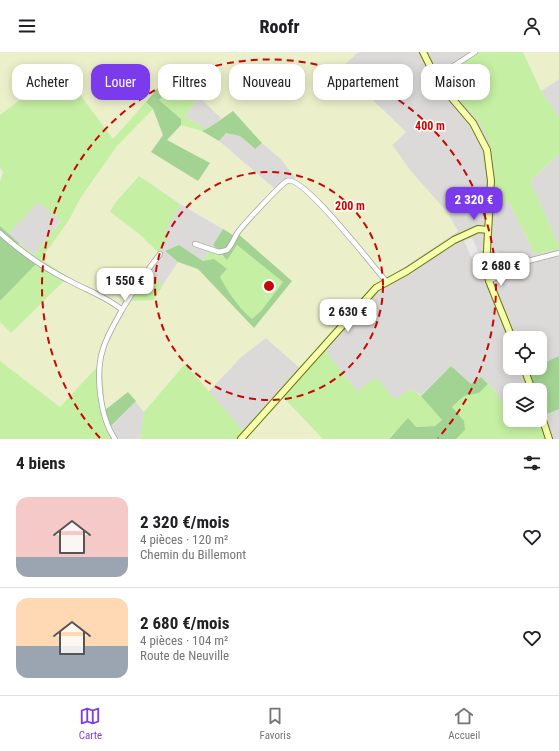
<!DOCTYPE html>
<html lang="fr">
<head>
<meta charset="utf-8">
<style>
	body { margin:0; font-family:"Roboto Condensed",sans-serif; background:#f2f2f2; color:#202124; height:100vh; display:flex; flex-direction:column; font-size:15px; white-space:nowrap }
	* { box-sizing:border-box; margin:0 }
	p { font-size:13px; color:#757577 }
	.icon { flex:none; width:22px; height:22px; fill:none; stroke:currentColor; stroke-width:2; stroke-linecap:round; stroke-linejoin:round }
	.map { position:relative; height:387px; overflow:hidden }
	.sheet { display:flex; flex-direction:column; background:#fff; flex:1 }
	.sheet>* { flex:none }
	.hud { position:absolute; left:12px; top:12px; width:535px; height:36px; display:flex; gap:8px }
	.controls { position:absolute; left:503px; top:279px; display:grid; gap:8px }
	.controls a { display:grid; place-items:center; width:44px; height:44px; border-radius:8px; background:#fff; box-shadow:0 2px 10px #0003; font-size:20px }
	.price { position:absolute; translate:-50% -34px; padding:0 9px; border-radius:8px; background:#fff; color:#222; font-size:13px; line-height:26px; filter:drop-shadow(0 1px 2px #0008) }
	.price::after { content:''; position:absolute; left:50%; top:24px; width:12px; height:9px; margin-left:-6px; background:inherit; clip-path:polygon(0 0,100% 0,50% 100%) }
	.price.active { background:#7c3aed; color:#fff }
	ul { padding:0; list-style:none }
	li { display:flex; align-items:center; gap:12px; height:100px; padding:0 16px }
	li+li { border-top:1px solid #e0e0e0 }
	li span { display:grid; place-items:center; flex:none; width:112px; height:80px; border-radius:12px; color:#555 }
	li>.icon { margin-inline-start:auto }
	span .icon { width:48px; height:48px; fill:#fffc; stroke-width:1 }
	li b { font-size:17px }
	h2 { display:flex; justify-content:space-between; align-items:center; height:48px; padding:0 16px; font-size:17px }
	.pill { padding:0 14px; border-radius:12px; background:#fff; box-shadow:0 2px 10px #0003; font-size:14px; line-height:36px }
	.pill.active { background:#7c3aed; color:#fff }
	header { display:flex; justify-content:space-between; align-items:center; height:52px; padding:0 16px; background:#fff; font-size:18px; font-weight:800 }
	.tab-bar { display:flex; justify-content:space-around; align-items:center; height:56px; border-top:1px solid #e0e0e0; background:#fff; font-size:11px; color:#757577 }
	.tab-bar a { display:grid; justify-items:center; gap:2px }
	.tab-bar .active { color:#7c3aed }
	.map>svg:first-child { display:block }
	.residential { fill:#dbdad9; fill-rule:evenodd }
	.farmland { fill:#ecf0ca }
	.grass { fill:#c5efa2 }
	.forest { fill:#a3d392 }
	.parking { fill:#e9e9e9 }
	.lines { fill:none; stroke-linecap:round; stroke-linejoin:round }
	.street-casing { stroke:#a4a4a4; stroke-width:6 }
	.secondary-casing { stroke:#670; stroke-width:8 }
	.street { stroke:#fff; stroke-width:4.5 }
	.secondary { stroke:#f8ffaf; stroke-width:6 }
	.ring { fill:none; stroke:#c90700; stroke-width:2; stroke-dasharray:7 5 }
	.centre { fill:#c90700; stroke:#fff; stroke-width:2 }
	.ring-label { font-size:12px; text-anchor:middle; font-weight:bold; fill:#c90700; stroke:#fff; stroke-width:3; stroke-linejoin:round; paint-order:stroke }
</style>
</head>
<body>
<header><svg class="icon" aria-label="menu" viewBox="0 0 24 24"><path d="M4 6h16M4 12h16M4 18h16"/></svg>Roofr<svg class="icon" aria-label="person" viewBox="0 0 24 24"><circle cx="12" cy="8" r="4"/><path d="M4 21q1-7 8-7t8 7"/></svg></header>
<div class="map">
<svg width="559" height="387" viewBox="0 0 559 387">
	<rect width="100%" height="100%" fill="#efebe1"/>
	<!-- residential -->
	<path class="residential" d="M 358,0 L 477,0 L 439,27 L 476,65 L 489,86 L 495,116 L 495,154 L 508,149 L 535,202 L 559,197 L 559,387 L 546,387 L 539,368 L 540,368 L 540,338 L 510,338 L 509,364 L 495,339 L 481,325 L 472,333 L 451,314 L 421,343 L 412,337 L 394,347 L 357,339 L 324,297 L 248,384 L 208,340 L 242,304 L 266,286 L 301,317 L 361,246 L 382,230 L 410,118 L 392,93 L 406,80 L 340,17 ZM 510,286 L 540,286 L 540,316 L 510,316 Z
		M 559,27 L 559,65 L 541,39 Z
		M 199,45 L 221,66 L 214,74 L 206,77 L 185,64 Z
		M 226,81 L 240,84 L 254,97 L 262,91 L 280,106 L 296,126 L 290,130 L 275,137 L 219,89 Z
		M 559,102 L 559,194 L 530,129 Z
		M 38,149 L 61,168 L 34,203 L 8,182 Z
		M 180,152 L 223,177 L 203,209 L 197,205 L 165,199 L 178,210 L 163,233 L 143,221 Z
		M 136,349 L 144,360 L 140,387 L 112,387 L 107,379 Z"/>
	<!-- farmland -->
	<path class="farmland" d="M 0,0 L 358,0 L 340,17 L 406,80 L 392,93 L 410,118 L 447,160 L 458,179 L 382,230 L 362,246 L 301,317 L 266,286 L 242,304 L 208,340 L 185,312 L 144,360 L 128,340 L 105,358 L 101,321 L 96,315 L 60,355 L 0,309 L 0,270 L 11,280 L 68,225 L 40,207 L 69,168 L 81,145 L 117,94 L 153,57 L 163,83 L 151,100 L 198,129 L 210,111 L 167,88 L 181,73 L 202,79 L 229,97 L 246,114 L 275,137 L 233,183 L 138,124 L 137,180 L 159,201 L 138,228 L 154,248 L 178,210 L 198,217 L 254,276 L 238,182 L 286,132 L 296,126 L 280,106 L 262,91 L 233,59 L 221,66 L 173,18 L 113,88 L 61,17 L 0,63 Z
		M 523,0 L 559,0 L 559,27 L 541,39 Z
		M 283,345 L 323,387 L 246,387 Z"/>
	<!-- grass -->
	<path class="grass" d="M 476,0 L 523,0 L 541,39 L 559,65 L 559,102 L 530,129 L 559,194 L 559,197 L 535,202 L 508,149 L 495,154 C 496,119 496,86 470,59 C 459,47 447,38 438,25 Z
		M 61,17 L 113,87 L 146,50 L 153,57 L 117,94 L 81,145 L 69,168 L 41,207 L 68,225 L 11,281 L 0,270 L 0,249 L 36,212 L 15,197 L 19,191 L 34,203 L 61,169 L 38,150 L 8,182 L 0,174 L 0,130 L 3,120 L 0,116 L 0,63 Z
		M 179,25 L 199,45 L 185,64 L 206,77 L 202,79 L 181,73 L 181,67 L 159,48 Z
		M 139,124 L 180,152 L 165,181 L 168,187 L 159,201 L 137,180 L 110,160 L 115,151 Z
		M 213,193 L 223,205 L 237,193 L 283,230 L 261,259 L 252,267 C 238,255 229,241 220,225 L 227,218 L 203,209 Z
		M 143,221 L 163,233 L 154,248 L 130,249 L 126,247 Z
		M 324,297 L 357,339 L 376,325 L 394,347 L 412,337 L 421,344 L 442,368 L 435,374 L 416,375 L 392,382 L 389,387 L 323,387 L 283,345 Z
		M 0,309 L 60,355 L 97,315 L 102,314 L 105,358 L 111,374 L 107,379 L 112,387 L 0,387 Z
		M 185,312 L 248,384 L 246,387 L 140,387 L 144,360 Z
		M 488,332 L 495,339 L 510,364 L 510,368 L 539,368 L 546,387 L 456,387 L 465,378 L 451,356 L 464,344 L 479,341 Z"/>
	<!-- forest -->
	<path class="forest" d="M 173,18 L 179,25 L 159,48 L 181,67 L 181,73 L 167,88 L 210,111 L 198,129 L 151,100 L 163,83 L 153,57 L 146,50 Z
		M 233,59 L 262,91 L 255,97 L 240,84 L 226,81 L 219,89 L 202,79 C 214,74 222,66 233,59 Z
		M 0,174 L 19,191 L 15,197 L 36,212 L 0,249 Z
		M 223,177 L 233,183 L 236,180 L 292,229 L 254,276 L 198,217 L 178,210 L 165,199 L 179,193 L 203,209 L 214,207 L 227,217 L 220,225 C 229,241 238,255 252,267 L 261,259 L 283,230 L 237,193 L 227,208 L 213,193 Z
		M 559,304 L 559,357 L 544,363 L 540,352 L 540,338 L 535,338 L 528,319 L 540,316 L 540,313 Z
		M 451,314 L 471,332 L 481,325 L 488,332 L 479,341 L 464,344 L 452,355 L 464,369 L 465,378 L 456,387 L 389,387 L 408,366 L 416,375 L 435,374 L 442,368 L 421,344 Z
		M 128,340 L 136,349 L 111,374 L 105,358 Z"/>
	<!-- parking -->
	<path class="parking" d="M 472,186 L 480,204 L 472,207 L 464,189 Z
		M 498,199 L 504,208 L 490,216 L 491,203 Z"/>
	<g class="lines">
		<defs>
			<path id="street" d="M 435,26 L 475,0
				M 0,181 C 20,199 44,216 68,228 C 86,238 107,245 122,258 C 115,271 107,283 103,297 C 95,321 100,366 115,387
				M 195,192 L 219,200 L 227,198 C 232,193 234,186 238,180 C 244,172 280,133 287,129 C 302,121 374,216 387,230
				M 489,229 L 528,209 L 559,201
				M 122,258 L 138,231 L 160,202"/>
			<path id="secondary" d="M 423,0 L 438,30 L 473,71 L 487,98 L 491,129 L 486,215 L 489,229 L 512,286
				M 524,316 L 532,338
				M 540,359 L 549,387
				M 241,387 L 376,236 L 407,219 L 454,188 L 478,177 L 488,178"/>
		</defs>
		<!-- street casing -->
		<use href="#street" class="street-casing"/>
		<!-- secondary casing -->
		<use href="#secondary" class="secondary-casing"/>
		<!-- street -->
		<use href="#street" class="street"/>
		<!-- secondary -->
		<use href="#secondary" class="secondary"/>
	</g>
	<!-- distance rings -->
	<g class="ring">
		<circle cx="269" cy="234" r="114"/>
		<path d="M100 386A227 227 0 1 1 438 386"/>
	</g>
	<circle cx="269" cy="234" r="6" class="centre"/>
	<g class="ring-label">
		<text x="430" y="78">400 m</text>
		<text x="350" y="158">200 m</text>
	</g>
</svg>
<div class="controls">
<a><svg class="icon" aria-label="locate" viewBox="0 0 24 24"><circle cx="12" cy="12" r="6"/><path d="M12 2v4M12 18v4M2 12h4M18 12h4"/></svg></a>
<a><svg class="icon" aria-label="layers" viewBox="0 0 24 24"><path d="M12 4l9 5-9 5-9-5zM3 14l9 5 9-5"/></svg></a>
</div>
<b class="price active" style="left:474px;top:169px">2 320 €</b>
<b class="price" style="left:501px;top:235px">2 680 €</b>
<b class="price" style="left:125px;top:250px">1 550 €</b>
<b class="price" style="left:348px;top:281px">2 630 €</b>
<div class="hud">
<a class="pill">Acheter</a>
<a class="pill active">Louer</a>
<a class="pill">Filtres</a>
<a class="pill">Nouveau</a>
<a class="pill">Appartement</a>
<a class="pill">Maison</a>
</div>
</div>
<section class="sheet">
<h2>4 biens<svg class="icon" aria-label="filters" viewBox="0 0 24 24"><path d="M4 7h16M4 17h16"/><circle cx="9" cy="7" r="2"/><circle cx="15" cy="17" r="2"/></svg></h2>
<ul>
<li><span style="background:linear-gradient(#f6c9c9 75%,#9aa5b1 0)"><svg class="icon" aria-label="home" viewBox="0 0 24 24"><path d="M3 11l9-7 9 7M6 9v11h12V9"/></svg></span><div><b>2 320 €/mois</b><p>4 pièces · 120 m²</p><p>Chemin du Billemont</p></div><svg class="icon" aria-label="heart" viewBox="0 0 24 24"><path d="M12 20l-8-8c-3-5 5-10 8-4 3-6 11-1 8 4z"/></svg></li>
<li><span style="background:linear-gradient(#ffd9b3 60%,#9aa5b1 0)"><svg class="icon" aria-label="home" viewBox="0 0 24 24"><path d="M3 11l9-7 9 7M6 9v11h12V9"/></svg></span><div><b>2 680 €/mois</b><p>4 pièces · 104 m²</p><p>Route de Neuville</p></div><svg class="icon" aria-label="heart" viewBox="0 0 24 24"><path d="M12 20l-8-8c-3-5 5-10 8-4 3-6 11-1 8 4z"/></svg></li>
</ul>
</section>
<nav class="tab-bar">
<a class="active"><svg class="icon" aria-label="map" viewBox="0 0 24 24"><path d="M3 6l6-2 6 2 6-2v14l-6 2-6-2-6 2zM9 4v14M15 6v14"/></svg>Carte</a>
<a><svg class="icon" aria-label="saved" viewBox="0 0 24 24"><path d="M7 4h10v16l-5-4-5 4z"/></svg>Favoris</a>
<a><svg class="icon" aria-label="home" viewBox="0 0 24 24"><path d="M3 11l9-7 9 7M6 9v11h12V9"/></svg>Accueil</a>
</nav>
</body>
</html>
